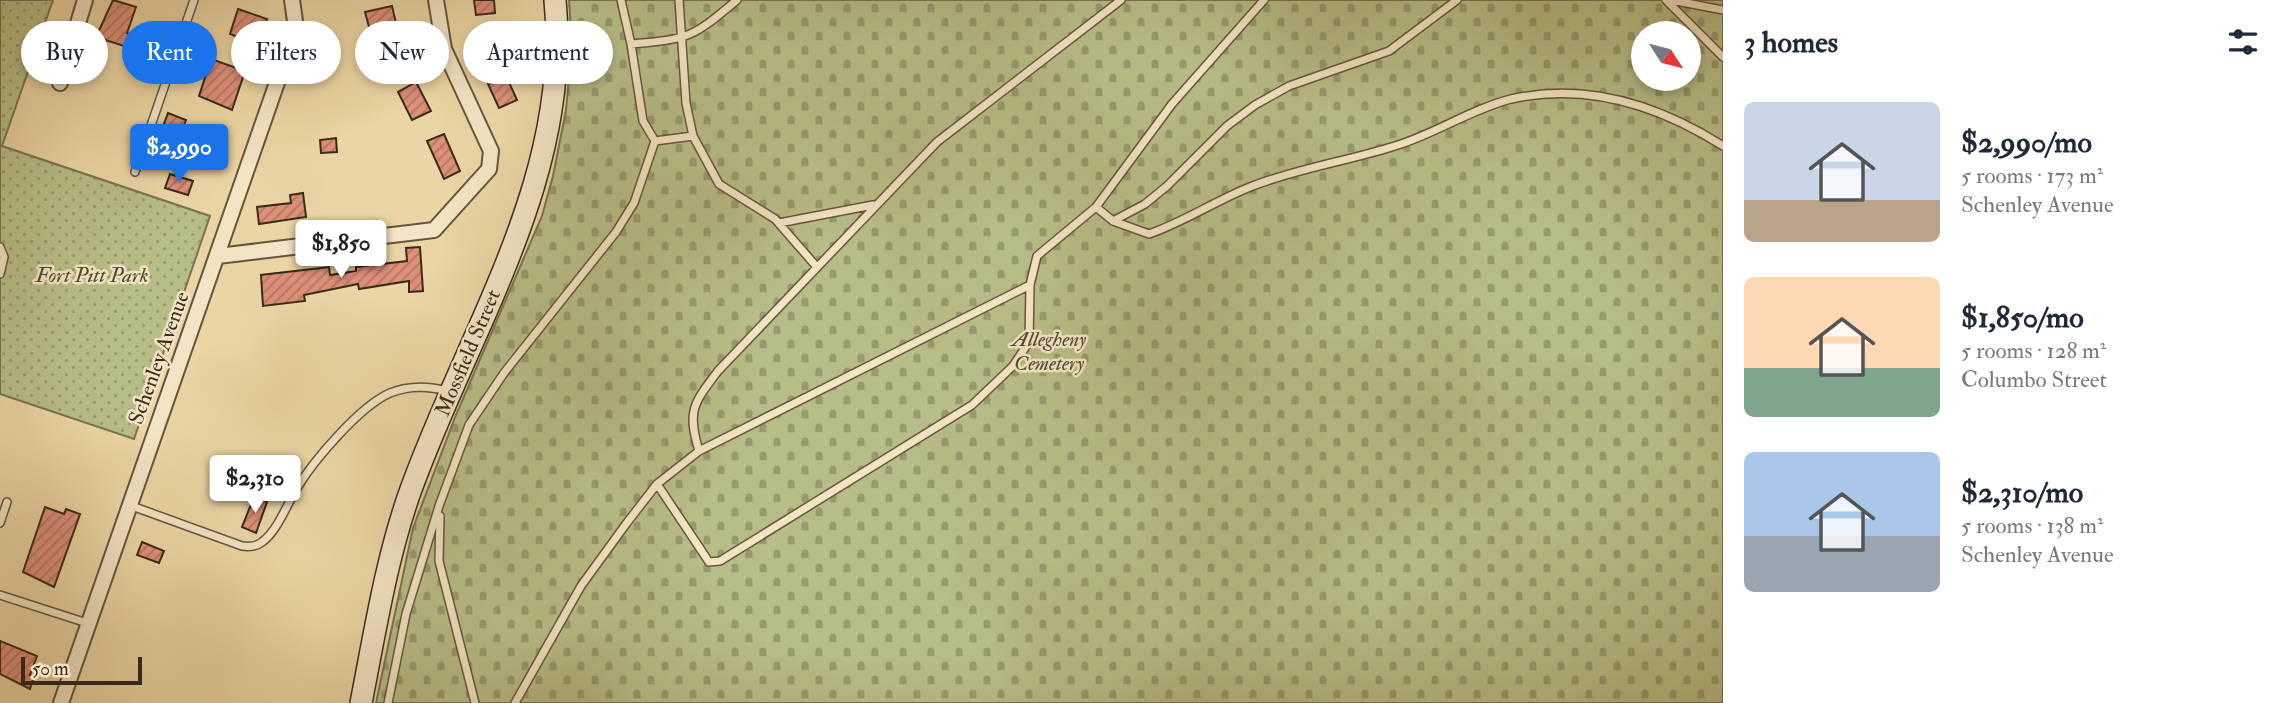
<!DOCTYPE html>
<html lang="en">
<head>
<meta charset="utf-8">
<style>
	body { margin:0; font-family:"IM FELL Double Pica",serif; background:#f6f6f7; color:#1f2937; height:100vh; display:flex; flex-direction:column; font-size:26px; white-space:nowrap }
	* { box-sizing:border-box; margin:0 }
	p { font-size:23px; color:#747a83 }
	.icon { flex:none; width:38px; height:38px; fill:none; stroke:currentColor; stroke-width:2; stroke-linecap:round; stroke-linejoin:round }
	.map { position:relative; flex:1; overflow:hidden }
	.panel { display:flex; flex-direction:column; background:#fff; width:560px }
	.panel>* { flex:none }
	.top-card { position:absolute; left:21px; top:21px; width:665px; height:63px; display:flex; gap:14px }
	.needle { width:46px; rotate:126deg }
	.buttons { position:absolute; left:1631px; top:21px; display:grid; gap:14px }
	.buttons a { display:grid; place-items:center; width:70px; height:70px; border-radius:50%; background:#fff; box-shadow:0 4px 10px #0003; font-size:35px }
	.scale { position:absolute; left:21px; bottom:18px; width:121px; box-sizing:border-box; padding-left:7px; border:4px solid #3a2a1b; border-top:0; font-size:19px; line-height:24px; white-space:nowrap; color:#3a2a1b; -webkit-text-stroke:5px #f2e4c4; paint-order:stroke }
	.price { position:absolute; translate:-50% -60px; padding:0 16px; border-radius:7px; background:#fff; color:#222; font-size:23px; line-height:46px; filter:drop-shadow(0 2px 4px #0008) }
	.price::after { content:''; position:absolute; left:50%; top:42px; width:21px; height:16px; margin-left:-10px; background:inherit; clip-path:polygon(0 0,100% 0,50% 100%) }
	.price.on { background:#1a73e8; color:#fff }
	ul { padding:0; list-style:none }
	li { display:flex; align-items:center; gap:21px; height:175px; padding:0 21px }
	li span { display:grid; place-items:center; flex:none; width:196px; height:140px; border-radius:10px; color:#555 }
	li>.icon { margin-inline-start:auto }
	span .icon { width:84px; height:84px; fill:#fffc; stroke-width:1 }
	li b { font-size:30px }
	h2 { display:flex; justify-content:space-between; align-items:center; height:84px; padding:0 21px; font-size:30px }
	.pill { padding:0 24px; border-radius:32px; background:#fff; box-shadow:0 4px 10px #0003; font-size:24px; line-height:63px }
	.pill.on { background:#1a73e8; color:#fff }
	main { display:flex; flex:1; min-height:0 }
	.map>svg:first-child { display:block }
	.cemetery { fill:url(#cemetery-stones); stroke:#787450; stroke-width:2; fill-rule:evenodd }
	.park { fill:url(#park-dots); stroke:#787450; stroke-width:2 }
	.building { fill:url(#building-hatch); stroke:#3a2a1b; stroke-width:2 }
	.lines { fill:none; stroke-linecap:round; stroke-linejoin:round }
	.lane-casing { stroke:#66553d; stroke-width:10 }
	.street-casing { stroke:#66553d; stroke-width:18 }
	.secondary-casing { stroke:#3a2a1b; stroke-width:24 }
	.lane { stroke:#f2e4c4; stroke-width:7 }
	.street { stroke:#f2e4c4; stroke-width:14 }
	.secondary { stroke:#f2e4c4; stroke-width:21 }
	.labels { text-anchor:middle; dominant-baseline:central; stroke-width:5; stroke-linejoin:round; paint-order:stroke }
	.park-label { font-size:21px; font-style:italic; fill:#534730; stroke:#f2e4c4 }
	.street-label { font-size:21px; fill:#3a2a1b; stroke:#f2e4c4 }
</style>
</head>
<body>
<main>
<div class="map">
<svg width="1723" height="703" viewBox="0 0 1723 703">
	<defs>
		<pattern id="cemetery-stones" width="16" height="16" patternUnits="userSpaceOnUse" patternTransform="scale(1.75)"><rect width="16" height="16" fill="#b7bd86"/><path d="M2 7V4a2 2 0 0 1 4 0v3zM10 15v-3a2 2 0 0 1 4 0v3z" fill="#969a6d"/></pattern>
		<pattern id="park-dots" width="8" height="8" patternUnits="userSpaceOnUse" patternTransform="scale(1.75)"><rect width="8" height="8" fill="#b7bd86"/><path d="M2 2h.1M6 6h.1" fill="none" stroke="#969a6d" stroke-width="1.8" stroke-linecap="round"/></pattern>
		<pattern id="building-hatch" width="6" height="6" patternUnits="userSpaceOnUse" patternTransform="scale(1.75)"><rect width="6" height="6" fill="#dd8f78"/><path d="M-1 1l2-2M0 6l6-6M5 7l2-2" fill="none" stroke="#b47562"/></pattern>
	</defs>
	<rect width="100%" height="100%" fill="#ebd5a4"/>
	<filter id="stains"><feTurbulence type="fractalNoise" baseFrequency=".00286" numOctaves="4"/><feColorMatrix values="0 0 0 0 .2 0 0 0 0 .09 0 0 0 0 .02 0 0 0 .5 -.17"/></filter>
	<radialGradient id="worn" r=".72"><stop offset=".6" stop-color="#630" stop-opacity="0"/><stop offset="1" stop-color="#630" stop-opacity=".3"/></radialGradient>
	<!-- cemetery -->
	<path class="cemetery" d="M 569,0 L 1723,0 L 1723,703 L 376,703 L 413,528 L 456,415 L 542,216 L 553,176 L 566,110 L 572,45 ZM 1643,33 L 1689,33 L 1689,79 L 1643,79 Z"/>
	<!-- park -->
	<path class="park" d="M 0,0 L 53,0 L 2,146 L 210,216 L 134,439 L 0,394 Z"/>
	<!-- building -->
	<path class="building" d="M 113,0 L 136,7 L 127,33 L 140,37 L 136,50 L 96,37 Z
		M 474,0 L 494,0 L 495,13 L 476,15 Z
		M 392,6 L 404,58 L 370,66 L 365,44 L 373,42 L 365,12 Z
		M 238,9 L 267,19 L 258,45 L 230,34 Z
		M 500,30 L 507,55 L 498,58 L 517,100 L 499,108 L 488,84 L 492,83 L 478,36 Z
		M 211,59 L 245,71 L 232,110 L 199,96 Z
		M 416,82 L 431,111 L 412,120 L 398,92 Z
		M 168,113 L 186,120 L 179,138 L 161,132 Z
		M 444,134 L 460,171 L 444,179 L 427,141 Z
		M 336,138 L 337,152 L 321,153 L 320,140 Z
		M 170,174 L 193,181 L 188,195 L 165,188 Z
		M 303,193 L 306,217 L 259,224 L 257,207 L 291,203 L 290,195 Z
		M 420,247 L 423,291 L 409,292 L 409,281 L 359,289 L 358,284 L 304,295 L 305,301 L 263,306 L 261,275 L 329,267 L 330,275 L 356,271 L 356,267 L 407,261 L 406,248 Z
		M 254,497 L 267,502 L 256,533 L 242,527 Z
		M 45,507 L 64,514 L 66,509 L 80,514 L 54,587 L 23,572 Z
		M 142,542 L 164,551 L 159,563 L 137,555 Z
		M 0,641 L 37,656 L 30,675 L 34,676 L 30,689 L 0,674 Z"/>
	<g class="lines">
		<defs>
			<path id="lane" d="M 621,0 L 631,44
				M 679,0 L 686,103 L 693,136 L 719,184 L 775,219 L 816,266
				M 1666,0 L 1723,57
				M 1671,0 L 1723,10
				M 655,141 L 693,136
				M 135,172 L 194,0
				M 1096,207 L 1113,221 L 1149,234 C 1184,222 1215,201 1250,187 C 1298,168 1349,161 1398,145 C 1436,133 1472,109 1511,99 C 1587,82 1660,106 1723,146
				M 1113,221 L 1145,204 L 1167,186 L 1227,126 L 1255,105 L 1289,86 L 1389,51 L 1457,0
				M 779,223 L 873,205
				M 0,247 L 4,257 L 0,274
				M 699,451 C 687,411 693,404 718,371 L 937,142 L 1121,0
				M 657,484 L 709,562 L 720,561 L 972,405 L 1013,366 L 1029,342 L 1030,285
				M 129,505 L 242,546 C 249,547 256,547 262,542 C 277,532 287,504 297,488 C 314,460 360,406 390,393 C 409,385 429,386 448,391
				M 440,516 L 439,561 L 475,703
				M 0,523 L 7,502
				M 0,595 L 87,623
				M 388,703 L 406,614 L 439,506 L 469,425 L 504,373 L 616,232 L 634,203 L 655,141 L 643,121 L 631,44 C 689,39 692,38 737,0
				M 515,703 L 581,586 L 626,524 L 657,484 L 699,451 L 1030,285 L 1037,256 L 1096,207 L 1172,104 L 1264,0"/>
			<path id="street" d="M 60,83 L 85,0
				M 218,256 L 434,230 L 489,169 L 491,151 L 444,49 L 436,0
				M 61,703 L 296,28 L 292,0"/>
			<path id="secondary" d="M 361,703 C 375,632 386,560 410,492 C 468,330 572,179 555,0"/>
		</defs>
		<!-- lane casing -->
		<use href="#lane" class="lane-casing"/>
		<!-- street casing -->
		<use href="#street" class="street-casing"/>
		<!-- secondary casing -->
		<use href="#secondary" class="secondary-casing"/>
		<!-- lane -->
		<use href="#lane" class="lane"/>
		<!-- street -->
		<use href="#street" class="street"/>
		<!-- secondary -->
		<use href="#secondary" class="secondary"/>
	</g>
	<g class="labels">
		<!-- park labels -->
		<g class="park-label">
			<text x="92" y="275">Fort Pitt Park</text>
			<text x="1049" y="339">Allegheny<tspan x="1049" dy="24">Cemetery</tspan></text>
		</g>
		<!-- street labels -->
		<g class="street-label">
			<text transform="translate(468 353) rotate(-67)">Mossfield Street</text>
			<text transform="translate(159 358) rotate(-70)">Schenley Avenue</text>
		</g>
	</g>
	<rect width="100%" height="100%" filter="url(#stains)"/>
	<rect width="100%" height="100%" fill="url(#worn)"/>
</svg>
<div class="buttons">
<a><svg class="needle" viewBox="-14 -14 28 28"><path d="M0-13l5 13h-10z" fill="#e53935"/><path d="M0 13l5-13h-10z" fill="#747a83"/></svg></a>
</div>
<div class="scale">50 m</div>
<b class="price on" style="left:179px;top:184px">$2,990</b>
<b class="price" style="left:341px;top:280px">$1,850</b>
<b class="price" style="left:255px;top:515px">$2,310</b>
<div class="top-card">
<a class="pill">Buy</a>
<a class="pill on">Rent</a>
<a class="pill">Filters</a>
<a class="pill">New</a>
<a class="pill">Apartment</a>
</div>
</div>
<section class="panel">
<h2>3 homes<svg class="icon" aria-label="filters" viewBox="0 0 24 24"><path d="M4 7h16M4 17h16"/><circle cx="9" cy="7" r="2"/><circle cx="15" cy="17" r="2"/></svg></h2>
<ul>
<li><span style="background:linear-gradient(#c9d6e8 70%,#b9a48a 0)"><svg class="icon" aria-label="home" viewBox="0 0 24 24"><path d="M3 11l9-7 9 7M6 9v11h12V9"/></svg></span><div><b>$2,990/mo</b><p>5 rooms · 173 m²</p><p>Schenley Avenue</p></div></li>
<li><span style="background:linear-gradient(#ffd9b3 65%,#7fa58c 0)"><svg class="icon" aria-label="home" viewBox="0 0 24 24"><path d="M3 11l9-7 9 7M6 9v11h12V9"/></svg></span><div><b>$1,850/mo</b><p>5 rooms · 128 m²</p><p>Columbo Street</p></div></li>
<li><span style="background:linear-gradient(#a9c7e8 60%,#9aa5b1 0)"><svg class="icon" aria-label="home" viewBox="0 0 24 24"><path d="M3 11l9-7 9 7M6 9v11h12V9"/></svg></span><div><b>$2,310/mo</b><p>5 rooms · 138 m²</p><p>Schenley Avenue</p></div></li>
</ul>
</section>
</main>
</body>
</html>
